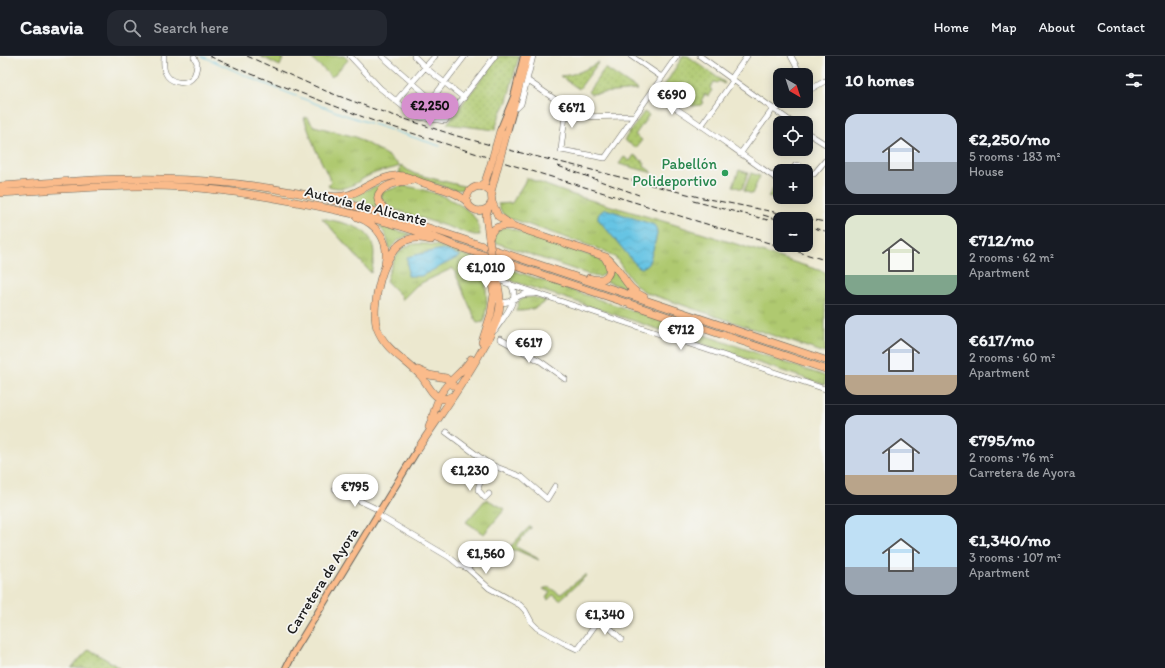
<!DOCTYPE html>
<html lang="en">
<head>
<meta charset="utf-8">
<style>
	body { margin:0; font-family:Itim,sans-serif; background:#242831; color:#f1f3f6; height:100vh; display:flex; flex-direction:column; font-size:15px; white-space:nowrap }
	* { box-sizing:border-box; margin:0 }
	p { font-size:13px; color:#9ea1a6 }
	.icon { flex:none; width:22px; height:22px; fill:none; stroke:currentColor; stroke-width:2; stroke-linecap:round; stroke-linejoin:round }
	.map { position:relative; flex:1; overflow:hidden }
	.sheet { display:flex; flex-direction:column; background:#171b24; width:340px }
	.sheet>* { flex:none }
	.needle { width:26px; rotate:141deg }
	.tools { position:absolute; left:773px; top:12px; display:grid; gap:8px }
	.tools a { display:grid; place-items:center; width:40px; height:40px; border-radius:8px; background:#171b24; box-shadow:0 2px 10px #0003; font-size:20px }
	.price { position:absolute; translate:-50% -34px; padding:0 9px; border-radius:14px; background:#fff; color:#222; font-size:13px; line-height:26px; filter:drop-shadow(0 1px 2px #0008) }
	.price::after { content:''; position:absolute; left:50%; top:24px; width:12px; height:9px; margin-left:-6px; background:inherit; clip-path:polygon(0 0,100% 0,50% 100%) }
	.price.selected { background:#d690ce; color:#111 }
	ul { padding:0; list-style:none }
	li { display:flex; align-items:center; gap:12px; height:100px; padding:0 20px }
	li+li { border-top:1px solid #363941 }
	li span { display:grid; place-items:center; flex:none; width:112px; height:80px; border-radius:12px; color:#555 }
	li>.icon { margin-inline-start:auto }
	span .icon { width:48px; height:48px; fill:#fffc; stroke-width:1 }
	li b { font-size:17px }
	h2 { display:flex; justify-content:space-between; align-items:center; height:48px; padding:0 20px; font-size:17px }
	header { display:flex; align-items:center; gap:24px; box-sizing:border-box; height:56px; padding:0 20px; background:#171b24; border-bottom:1px solid #363941 }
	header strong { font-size:19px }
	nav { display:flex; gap:22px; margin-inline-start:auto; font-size:14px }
	.search { width:280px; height:36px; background:#242831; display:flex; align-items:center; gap:10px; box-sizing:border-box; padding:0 14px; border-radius:12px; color:#9ea1a6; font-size:15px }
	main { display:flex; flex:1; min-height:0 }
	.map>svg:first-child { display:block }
	.grass { fill:url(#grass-tufts); stroke:#667246 }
	.park { fill:url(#park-dots); stroke:#667246 }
	.pitch { fill:#afc96f; stroke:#667246 }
	.water { fill:url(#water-waves); stroke:#417080 }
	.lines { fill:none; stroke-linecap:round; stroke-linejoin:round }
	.stream { stroke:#66c4e4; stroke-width:1 }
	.minor-casing { stroke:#65635b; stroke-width:6 }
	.major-casing { stroke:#65635b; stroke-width:8 }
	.highway-casing { stroke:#65635b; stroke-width:8 }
	.minor { stroke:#fff; stroke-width:5 }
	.major { stroke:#fabb8b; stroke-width:6 }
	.highway { stroke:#fabb8b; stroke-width:7 }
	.rail { stroke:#1c1c1c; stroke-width:1; stroke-dasharray:6 3; stroke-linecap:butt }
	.highway-bridge-casing { stroke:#65635b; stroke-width:8; stroke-linecap:butt }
	.highway-bridge { stroke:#fabb8b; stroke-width:7 }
	.leisure-dot { fill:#2e9e5b; stroke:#f6f6f2; stroke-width:1.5 }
	.labels { text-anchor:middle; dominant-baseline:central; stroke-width:3.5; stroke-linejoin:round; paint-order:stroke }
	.leisure-label { font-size:15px; fill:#27864d; stroke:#f6f6f2; text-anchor:end }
	.street-label { font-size:15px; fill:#1c1c1c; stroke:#f6f6f2 }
</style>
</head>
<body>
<header>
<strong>Casavia</strong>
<div class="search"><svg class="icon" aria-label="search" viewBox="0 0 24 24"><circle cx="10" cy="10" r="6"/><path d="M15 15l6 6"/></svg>Search here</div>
<nav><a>Home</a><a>Map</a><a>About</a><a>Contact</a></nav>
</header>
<main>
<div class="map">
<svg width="825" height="612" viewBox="0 0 825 612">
	<defs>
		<pattern id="grass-tufts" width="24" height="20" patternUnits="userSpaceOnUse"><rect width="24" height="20" fill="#afc96f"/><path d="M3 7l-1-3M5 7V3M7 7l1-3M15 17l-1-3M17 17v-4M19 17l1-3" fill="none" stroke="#96ac60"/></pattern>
		<pattern id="park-dots" width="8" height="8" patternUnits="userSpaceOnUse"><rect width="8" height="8" fill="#afc96f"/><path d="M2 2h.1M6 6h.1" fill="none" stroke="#96ac60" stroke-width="1.8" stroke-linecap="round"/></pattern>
		<pattern id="water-waves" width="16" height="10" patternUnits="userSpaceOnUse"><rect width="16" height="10" fill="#66c4e4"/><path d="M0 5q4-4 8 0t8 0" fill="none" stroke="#58a8c3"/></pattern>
	</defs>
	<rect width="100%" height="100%" fill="#f6f6f2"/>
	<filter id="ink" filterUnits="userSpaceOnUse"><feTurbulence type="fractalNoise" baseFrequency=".025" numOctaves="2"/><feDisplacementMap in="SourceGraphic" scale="8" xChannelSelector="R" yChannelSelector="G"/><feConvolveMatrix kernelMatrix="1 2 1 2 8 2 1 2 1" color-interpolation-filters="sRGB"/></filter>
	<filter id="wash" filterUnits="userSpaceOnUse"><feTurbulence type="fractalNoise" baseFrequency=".012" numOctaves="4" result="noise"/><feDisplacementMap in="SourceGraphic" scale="16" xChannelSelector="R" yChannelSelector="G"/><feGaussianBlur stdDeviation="0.9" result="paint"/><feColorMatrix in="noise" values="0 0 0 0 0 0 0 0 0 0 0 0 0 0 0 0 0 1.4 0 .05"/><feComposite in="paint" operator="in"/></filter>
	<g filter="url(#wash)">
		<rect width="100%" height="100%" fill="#ece8cf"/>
		<!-- grass -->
		<path class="grass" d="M 260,0 L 284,0 L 280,10 Z
			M 306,61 L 314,70 L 356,81 L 388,100 L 400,110 C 393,113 383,114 375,117 C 355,124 352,137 328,130 L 331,126 L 314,90 L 304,62 Z
			M 401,109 L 409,115 L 415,118 L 467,131 L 465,133 L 456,134 L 399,118 Z
			M 527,122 L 570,138 L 666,166 L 825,216 L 825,297 L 647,237 L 639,232 L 631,224 L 616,202 L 605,195 L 509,162 L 502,157 L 498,148 L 512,147 Z
			M 386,128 L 376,146 L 379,152 L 345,143 C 360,138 371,130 386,128 Z
			M 401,130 C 422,131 460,143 474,161 C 478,166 479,173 480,179 L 474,179 L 389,152 L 384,148 L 381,143 L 383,136 Z
			M 322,162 C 357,170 383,173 371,217 Z
			M 379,170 L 411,178 C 401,182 395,186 389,194 C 388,183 386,178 379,170 Z
			M 507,171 L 598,202 L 606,210 L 605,217 L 600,221 L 593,220 L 494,186 C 493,175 497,174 507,171 Z
			M 427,188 L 441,190 L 484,206 L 487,247 L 484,266 L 477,267 L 453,212 L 417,229 L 402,244 L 401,240 L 386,225 C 390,213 395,195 408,190 C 413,187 421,188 427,188 Z
			M 497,209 L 825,320 L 825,329 L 568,243 L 512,225 L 500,219 Z
			M 611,209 L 628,233 L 605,225 Z
			M 533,241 L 546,245 C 535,253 530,255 516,255 L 519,244 L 524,242 Z
			M 486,443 L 505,453 L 484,478 L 466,466 Z
			M 529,471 L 531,471 L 531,472 L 518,486 L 516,490 L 518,492 L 537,502 L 539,504 L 516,494 L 510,496 L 498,488 L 507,493 L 509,492 Z
			M 585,519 L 587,519 L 561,543 L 560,544 L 553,539 L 548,544 L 546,542 L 550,536 L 543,533 C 551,528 554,537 561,538 Z"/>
		<!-- park -->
		<path class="park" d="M 499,0 L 519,0 L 507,45 L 499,61 L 495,74 L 447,68 Z
			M 683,0 L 688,0 L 725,27 L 724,28 L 719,25 L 717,27 L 714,26 L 710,32 L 712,34 L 708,40 L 705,38 L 701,45 L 703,46 L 701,49 L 692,50 L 687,45 L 688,43 L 681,39 L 679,41 L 674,37 L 675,34 L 669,30 L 667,32 L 664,30 Z
			M 599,6 L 579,33 L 560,20 C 576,19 585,14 599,6 Z
			M 605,12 L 638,34 L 590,38 L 588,36 Z
			M 644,56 L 649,59 L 635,79 L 642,84 L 636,92 L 624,84 Z
			M 634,99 L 645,107 L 644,110 L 653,117 L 619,108 L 624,101 L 630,105 Z
			M 776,129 L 780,131 L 780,141 L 779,143 L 768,141 Z
			M 89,593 L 120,612 L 71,612 Z"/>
		<!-- pitch -->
		<path class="pitch" d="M 309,0 L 344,0 L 348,4 L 332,21 Z
			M 739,114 L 748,117 L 742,133 L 733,130 Z
			M 751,117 L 760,120 L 752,138 L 744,135 Z"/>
		<!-- water -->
		<path class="water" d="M 606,153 L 654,169 C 656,171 657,174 657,177 C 656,184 651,202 648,208 C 646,210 645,210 642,212 L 637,210 L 598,163 C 597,158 601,155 606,153 Z
			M 442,193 L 461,200 L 421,220 L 408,220 L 407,201 Z"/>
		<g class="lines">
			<!-- stream -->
			<path class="stream" d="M 202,0 L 258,25 L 342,58 L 440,90"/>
		</g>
	</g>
	<g filter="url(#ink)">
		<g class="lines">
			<defs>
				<path id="minor" d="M 164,0 C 164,5 163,11 165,16 C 170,28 187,30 194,20 C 196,16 197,12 197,7 L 194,1
					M 350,0 L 380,32 L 411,57 L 418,61 L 445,65 L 495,0
					M 382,0 L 431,43
					M 414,0 L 426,12 L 464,42
					M 631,0 L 660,20 L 663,20
					M 700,0 L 793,67
					M 791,0 L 801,19
					M 731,23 L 747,0
					M 527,24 L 579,60
					M 806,27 L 810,34
					M 806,36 L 825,25
					M 651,37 C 696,63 737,96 780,125
					M 396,45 L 435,0
					M 566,51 L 561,94 L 605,102 L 677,0
					M 514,52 L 517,52 L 521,48 L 533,0
					M 774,54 L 790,45
					M 418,61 L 465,0
					M 565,61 L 635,60
					M 701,70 L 733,25
					M 806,76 L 825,88
					M 740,98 L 773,53
					M 791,115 L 796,109 L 798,109 L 814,118 L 825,105
					M 496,222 L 506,227 L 542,239 L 825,333
					M 497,244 C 507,251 513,242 522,239 C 526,238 530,238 535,238
					M 495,274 C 503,262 522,242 510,228
					M 500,283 L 540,305 L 565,323
					M 446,376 L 489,408 L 522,421 L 547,443 L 555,430
					M 335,433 L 381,455
					M 489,438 L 485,442 L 478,434 L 479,429 L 491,408
					M 378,459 L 449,501 L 459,509 L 467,512 L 489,532 L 520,549 L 525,554 L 532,567 L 537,572 L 564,587 L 577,593 L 579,592 L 596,568 C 607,566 614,576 621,583"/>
				<path id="major" d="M 500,75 L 514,41 L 524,0
					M 507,76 L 528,0
					M 286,612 L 295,594 L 419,391"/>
				<path id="highway" d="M 0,130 C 53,126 107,122 161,123 C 222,124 284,132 344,147 C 363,152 383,158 402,163 L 825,304
					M 480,130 L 485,126 L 490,111
					M 0,137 C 61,133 123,128 184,131 C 237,134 289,144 340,155 C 378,163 417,173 453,189 L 825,313
					M 330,140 C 353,144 365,128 385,122 C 391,120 397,119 403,120 C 410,121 417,125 423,127 C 438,132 457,135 468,147
					M 492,146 L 498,160 L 513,170 L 606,201 C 621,212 625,233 644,241
					M 488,152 C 483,155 478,156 473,153 C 457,143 476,118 492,138
					M 394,158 C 360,142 386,125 410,125
					M 357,161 C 377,168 390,185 385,207
					M 490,181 C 492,170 501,169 511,170
					M 489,183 L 486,160 L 488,152 L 492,146 L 491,136 L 497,113
					M 431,184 C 423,182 414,181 407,184 C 383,193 370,250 377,272 C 385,294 405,303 420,319 C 427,326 432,341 442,343 L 448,342 L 454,339
					M 589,222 C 606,227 615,218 605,202
					M 482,286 L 491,258 L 494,238 L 489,214
					M 418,314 L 429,319 L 446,322 L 453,329
					M 429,371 C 434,359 436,343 444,333 C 452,322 464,315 471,303
					M 419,391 C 439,361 460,332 478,301 C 487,285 499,267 500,248 C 501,237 497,225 494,215"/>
			</defs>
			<!-- minor casing -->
			<use href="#minor" class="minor-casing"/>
			<!-- major casing -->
			<use href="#major" class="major-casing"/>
			<!-- highway casing -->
			<use href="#highway" class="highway-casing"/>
			<!-- minor -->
			<use href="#minor" class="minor"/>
			<!-- major -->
			<use href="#major" class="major"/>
			<!-- highway -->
			<use href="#highway" class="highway"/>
			<!-- rail -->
			<path class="rail" d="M 209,0 L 241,14 L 371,64 L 512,109 L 825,204
				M 247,0 L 328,36 L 371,52 L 457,80 L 513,95 L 572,109 L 703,142 L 825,166
				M 558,110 L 639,139
				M 693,145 L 768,164
				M 763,159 L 780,164
				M 806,170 L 825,175"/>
			<defs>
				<path id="highway-bridge" d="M 490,111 L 500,75
					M 497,113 L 507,76
					M 489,183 L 494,215"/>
			</defs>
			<!-- highway-bridge casing -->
			<use href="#highway-bridge" class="highway-bridge-casing"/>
			<!-- highway-bridge -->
			<use href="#highway-bridge" class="highway-bridge"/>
		</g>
	</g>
	<!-- markers -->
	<circle class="leisure-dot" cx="725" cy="117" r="4"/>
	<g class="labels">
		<!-- leisure labels -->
		<g class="leisure-label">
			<text x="717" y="108">Pabellón<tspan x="717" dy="17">Polideportivo</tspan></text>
		</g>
		<!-- street labels -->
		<g class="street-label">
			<text transform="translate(366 150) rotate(14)">Autovía de Alicante</text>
			<text transform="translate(322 525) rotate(-58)">Carretera de Ayora</text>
		</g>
	</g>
</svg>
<div class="tools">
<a><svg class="needle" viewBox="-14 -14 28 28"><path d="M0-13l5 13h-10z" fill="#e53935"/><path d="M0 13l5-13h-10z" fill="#9ea1a6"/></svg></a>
<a><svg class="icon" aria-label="locate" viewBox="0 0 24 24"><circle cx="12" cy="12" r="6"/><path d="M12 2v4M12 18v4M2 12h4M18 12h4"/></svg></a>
<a>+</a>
<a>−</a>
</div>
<b class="price" style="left:672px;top:60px">€690</b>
<b class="price selected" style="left:430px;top:71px">€2,250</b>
<b class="price" style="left:572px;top:73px">€671</b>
<b class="price" style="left:486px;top:233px">€1,010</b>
<b class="price" style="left:681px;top:295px">€712</b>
<b class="price" style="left:529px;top:308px">€617</b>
<b class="price" style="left:470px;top:436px">€1,230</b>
<b class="price" style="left:355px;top:452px">€795</b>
<b class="price" style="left:486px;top:519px">€1,560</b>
<b class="price" style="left:605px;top:580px">€1,340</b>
</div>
<section class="sheet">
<h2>10 homes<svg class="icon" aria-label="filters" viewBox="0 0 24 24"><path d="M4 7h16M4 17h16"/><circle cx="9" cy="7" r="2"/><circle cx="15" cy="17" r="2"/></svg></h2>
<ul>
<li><span style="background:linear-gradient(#c9d6e8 60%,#9aa5b1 0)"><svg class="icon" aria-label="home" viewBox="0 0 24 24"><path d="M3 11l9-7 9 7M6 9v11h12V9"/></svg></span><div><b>€2,250/mo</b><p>5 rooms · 183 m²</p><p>House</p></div></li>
<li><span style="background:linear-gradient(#dfe7d0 75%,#7fa58c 0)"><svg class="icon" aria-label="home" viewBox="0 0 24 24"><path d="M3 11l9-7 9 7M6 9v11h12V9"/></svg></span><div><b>€712/mo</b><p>2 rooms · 62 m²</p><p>Apartment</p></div></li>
<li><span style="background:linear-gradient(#c9d6e8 75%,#b9a48a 0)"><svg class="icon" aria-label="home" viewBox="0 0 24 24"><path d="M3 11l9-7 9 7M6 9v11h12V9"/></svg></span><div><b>€617/mo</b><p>2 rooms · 60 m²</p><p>Apartment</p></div></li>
<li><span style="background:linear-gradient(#c9d6e8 75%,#b9a48a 0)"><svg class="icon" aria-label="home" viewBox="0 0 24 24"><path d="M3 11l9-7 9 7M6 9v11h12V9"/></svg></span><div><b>€795/mo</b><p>2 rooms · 76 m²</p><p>Carretera de Ayora</p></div></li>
<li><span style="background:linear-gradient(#bfe0f5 65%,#9aa5b1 0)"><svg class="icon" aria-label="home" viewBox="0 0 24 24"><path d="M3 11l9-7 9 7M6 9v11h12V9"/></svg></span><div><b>€1,340/mo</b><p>3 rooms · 107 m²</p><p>Apartment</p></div></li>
</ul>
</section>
</main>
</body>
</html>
